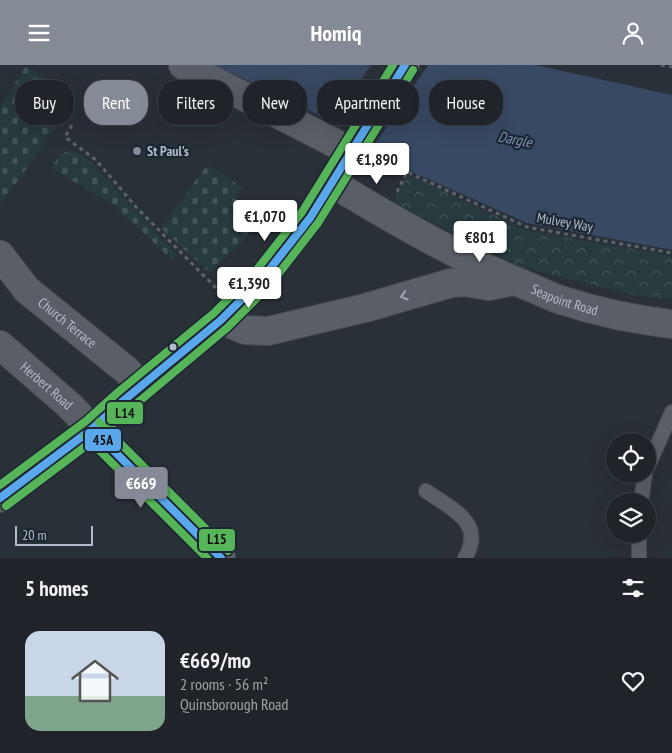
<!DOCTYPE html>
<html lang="en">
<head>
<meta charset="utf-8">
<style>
	body { margin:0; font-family:"PT Sans Narrow",sans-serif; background:#282c32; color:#f1f3f6; height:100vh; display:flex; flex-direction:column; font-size:19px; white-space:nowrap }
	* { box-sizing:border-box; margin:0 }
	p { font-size:16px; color:#a2a4a8 }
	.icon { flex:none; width:28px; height:28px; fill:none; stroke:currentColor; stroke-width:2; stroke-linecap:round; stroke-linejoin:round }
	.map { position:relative; height:493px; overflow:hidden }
	.panel { display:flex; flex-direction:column; background:#20242a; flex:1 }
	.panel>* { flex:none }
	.guide { position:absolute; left:15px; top:15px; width:642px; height:45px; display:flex; gap:10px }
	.controls { position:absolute; left:606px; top:368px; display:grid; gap:10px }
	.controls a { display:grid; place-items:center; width:50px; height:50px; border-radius:50%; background:#20242a; box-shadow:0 5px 20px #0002,0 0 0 1px #3d4147; font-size:25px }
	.scale { position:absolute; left:15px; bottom:12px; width:78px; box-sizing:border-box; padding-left:5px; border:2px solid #b4bcc9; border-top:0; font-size:14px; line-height:18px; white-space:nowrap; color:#b4bcc9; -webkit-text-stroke:4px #1d2633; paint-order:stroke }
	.price { position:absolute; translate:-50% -42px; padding:0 11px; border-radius:5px; background:#fff; color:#222; font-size:16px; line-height:32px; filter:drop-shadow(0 1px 2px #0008) }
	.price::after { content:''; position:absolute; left:50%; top:30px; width:15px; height:11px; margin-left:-8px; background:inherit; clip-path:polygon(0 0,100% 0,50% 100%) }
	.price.current { background:#848b96; color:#fff }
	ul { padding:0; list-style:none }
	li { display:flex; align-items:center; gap:15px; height:125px; padding:0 25px }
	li+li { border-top:1px solid #3d4147 }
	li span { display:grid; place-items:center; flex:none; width:140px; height:100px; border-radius:15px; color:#555 }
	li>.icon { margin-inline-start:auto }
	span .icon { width:60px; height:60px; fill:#fffc; stroke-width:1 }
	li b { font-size:21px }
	h2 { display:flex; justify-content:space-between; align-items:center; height:60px; padding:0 25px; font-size:21px }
	.tag { padding:0 18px; border-radius:20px; background:#20242a; box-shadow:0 5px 20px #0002,0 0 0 1px #3d4147; font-size:18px; line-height:45px }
	.tag.current { background:#848b96; color:#fff }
	header { display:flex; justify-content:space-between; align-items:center; height:65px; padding:0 25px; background:#848b96; color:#fff; font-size:22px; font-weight:600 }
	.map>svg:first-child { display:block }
	.forest { fill:url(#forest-crowns) }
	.cemetery { fill:url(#cemetery-stones) }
	.water { fill:#384963 }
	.pier { fill:#2a3038 }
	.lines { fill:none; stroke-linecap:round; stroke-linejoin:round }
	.service-casing { stroke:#484c53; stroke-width:16 }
	.minor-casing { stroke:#484c53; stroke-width:30 }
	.tertiary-casing { stroke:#484c53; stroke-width:30 }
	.secondary-casing { stroke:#484c53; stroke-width:30 }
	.path { stroke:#5d636a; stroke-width:3; stroke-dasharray:4 4; stroke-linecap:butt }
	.service { stroke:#5a5e66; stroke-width:14 }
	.minor { stroke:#5a5e66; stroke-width:28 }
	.tertiary { stroke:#5a5e66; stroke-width:28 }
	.secondary { stroke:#595d64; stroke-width:28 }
	.bus-1-casing { stroke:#1d2633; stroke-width:11 }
	.bus-2-casing { stroke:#1d2633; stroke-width:11 }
	.bus-3-casing { stroke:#1d2633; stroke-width:11 }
	.bus-1 { stroke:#5aa8eb; stroke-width:8 }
	.bus-2 { stroke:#56b559; stroke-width:8 }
	.bus-3 { stroke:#56b559; stroke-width:8 }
	.oneway { stroke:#a2a9b5 }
	.poi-dot { fill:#848b96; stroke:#1d2633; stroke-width:2 }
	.bus-dot { fill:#b4bcc9; stroke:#1d2633; stroke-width:2 }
	.labels { text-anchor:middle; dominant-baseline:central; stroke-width:4.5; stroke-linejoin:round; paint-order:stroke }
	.poi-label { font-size:14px; font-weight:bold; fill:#b4bcc9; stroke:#1d2633; text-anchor:start }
	.street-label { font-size:14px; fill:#b4bcc9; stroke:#1d2633 }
	.water-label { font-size:15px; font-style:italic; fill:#7c92b1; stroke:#1d2633 }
	.line-badge { stroke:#1d2633; stroke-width:2 }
	.pale-badge-label { font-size:14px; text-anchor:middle; font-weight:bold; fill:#111 }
</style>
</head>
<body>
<header><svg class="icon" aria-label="menu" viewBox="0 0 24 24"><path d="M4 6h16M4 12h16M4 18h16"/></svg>Homiq<svg class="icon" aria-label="person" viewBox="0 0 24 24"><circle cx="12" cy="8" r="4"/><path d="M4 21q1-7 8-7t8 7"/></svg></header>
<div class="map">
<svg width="672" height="493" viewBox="0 0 672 493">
	<defs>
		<pattern id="forest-crowns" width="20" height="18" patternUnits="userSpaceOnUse" patternTransform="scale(1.25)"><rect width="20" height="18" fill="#273a3e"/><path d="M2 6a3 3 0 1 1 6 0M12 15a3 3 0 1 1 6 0" fill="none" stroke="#445559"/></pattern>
		<pattern id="cemetery-stones" width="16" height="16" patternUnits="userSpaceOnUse" patternTransform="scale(1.25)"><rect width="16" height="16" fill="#273a3e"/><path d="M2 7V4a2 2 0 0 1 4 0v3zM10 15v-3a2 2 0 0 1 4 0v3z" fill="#445559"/></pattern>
	</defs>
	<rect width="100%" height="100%" fill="#2a3038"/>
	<!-- forest -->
	<path class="forest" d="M 408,109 L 526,165 L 672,191 L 672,234 L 642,232 L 521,202 L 393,137 Z"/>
	<!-- cemetery -->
	<path class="cemetery" d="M 26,1 L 64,26 L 52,45 L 62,53 L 0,141 L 0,42 Z
		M 70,85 L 81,89 L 91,97 L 177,190 L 172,195 L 131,156 L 118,147 L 119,143 L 51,103 L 60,90 Z
		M 207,100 L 242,122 L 234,133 L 263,156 L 210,208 L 161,163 Z"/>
	<!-- water -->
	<path class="water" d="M 215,0 L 535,0 L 672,30 L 672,185 L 527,158 L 412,107 L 375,86 L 329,55 Z"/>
	<!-- pier -->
	<path class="pier" d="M 371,0 L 428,0 L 372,84 L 331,57 Z"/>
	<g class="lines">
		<defs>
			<path id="service" d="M 648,401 L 672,347
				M 426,426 C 451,444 486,457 465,493
				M 641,436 L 645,409
				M 639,493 L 639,469"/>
			<g id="minor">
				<path d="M 183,0 L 350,86"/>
				<path id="s1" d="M 0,190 L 27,225 L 126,305 L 141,320"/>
				<path d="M 221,255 L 245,265 L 268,266 L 365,243 L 451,218 L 464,217 L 489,221 L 514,216"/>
			</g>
			<g id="tertiary">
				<path id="s2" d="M 332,118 C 395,156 457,192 525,220 C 538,225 550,232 564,236 C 598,247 636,255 672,259"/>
				<path id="s3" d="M 0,280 L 69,340 L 92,364"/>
			</g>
			<path id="secondary" d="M 92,364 L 221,493
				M 0,433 L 92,364 L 123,336 L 221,255 L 262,214 L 310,153 L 405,0"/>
		</defs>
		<!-- service casing -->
		<use href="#service" class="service-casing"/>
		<!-- minor casing -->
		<use href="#minor" class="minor-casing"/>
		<!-- tertiary casing -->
		<use href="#tertiary" class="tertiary-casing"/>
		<!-- secondary casing -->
		<use href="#secondary" class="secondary-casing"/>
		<!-- path -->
		<path class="path" d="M 661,0 L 672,2
			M 72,60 L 65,72 L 96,95 L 136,142 L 216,223
			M 397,127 L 407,107 L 527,162 L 672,188"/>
		<!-- service -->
		<use href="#service" class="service"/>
		<!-- minor -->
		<use href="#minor" class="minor"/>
		<!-- tertiary -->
		<use href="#tertiary" class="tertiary"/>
		<!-- secondary -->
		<use href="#secondary" class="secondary"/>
		<defs>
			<path id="bus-1" d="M 92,364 L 221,493
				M 0,433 L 92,364 L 123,336 L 221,255 L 262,214 L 310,153 L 405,0"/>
			<path id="bus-2" d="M 85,371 L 207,493
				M 6,441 L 99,371 L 130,344 L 227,263 L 269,221 L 318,158 L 413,5"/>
			<path id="bus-3" d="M 99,357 L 228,486
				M 0,420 L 86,356 L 117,328 L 214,248 L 255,207 L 302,147 L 393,0"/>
		</defs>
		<!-- bus-1 casing -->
		<use href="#bus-1" class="bus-1-casing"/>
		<!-- bus-2 casing -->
		<use href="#bus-2" class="bus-2-casing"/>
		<!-- bus-3 casing -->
		<use href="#bus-3" class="bus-3-casing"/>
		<!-- bus-1 -->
		<use href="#bus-1" class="bus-1"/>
		<!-- bus-2 -->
		<use href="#bus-2" class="bus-2"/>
		<!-- bus-3 -->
		<use href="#bus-3" class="bus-3"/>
	</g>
	<!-- one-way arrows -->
	<defs><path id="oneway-chevron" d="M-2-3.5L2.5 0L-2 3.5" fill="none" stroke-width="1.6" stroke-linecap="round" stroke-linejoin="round" transform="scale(1.25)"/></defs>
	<use class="oneway" href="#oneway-chevron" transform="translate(404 231) rotate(163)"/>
	<!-- markers -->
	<circle class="poi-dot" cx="137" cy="86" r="5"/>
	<circle class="bus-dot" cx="173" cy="282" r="4.5"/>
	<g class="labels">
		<!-- poi labels -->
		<g class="poi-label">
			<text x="147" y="86">St Paul's</text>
		</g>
		<!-- street labels -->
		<g class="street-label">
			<text transform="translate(565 157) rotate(10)">Mulvey Way</text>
			<text stroke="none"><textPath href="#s2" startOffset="261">Seapoint Road</textPath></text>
			<text stroke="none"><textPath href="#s1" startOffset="96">Church Terrace</textPath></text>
			<text stroke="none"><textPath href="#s3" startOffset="62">Herbert Road</textPath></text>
		</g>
		<!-- water labels -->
		<g class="water-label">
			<text transform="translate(515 74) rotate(11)">Dargle</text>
		</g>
	</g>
	<g class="line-badge">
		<rect x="106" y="336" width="38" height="24" rx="5" fill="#56b559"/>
		<rect x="84" y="363" width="38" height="24" rx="5" fill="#5aa8eb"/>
		<rect x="198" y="463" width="38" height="24" rx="5" fill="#56b559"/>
	</g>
	<g class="pale-badge-label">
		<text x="125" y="353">L14</text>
		<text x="103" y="380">45A</text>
		<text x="217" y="479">L15</text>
	</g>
</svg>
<div class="controls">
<a><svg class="icon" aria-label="locate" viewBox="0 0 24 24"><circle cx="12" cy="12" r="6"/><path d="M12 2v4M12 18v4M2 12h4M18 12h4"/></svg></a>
<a><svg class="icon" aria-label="layers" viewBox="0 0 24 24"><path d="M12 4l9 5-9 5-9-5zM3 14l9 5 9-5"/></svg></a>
</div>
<div class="scale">20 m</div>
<b class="price" style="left:377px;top:120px">€1,890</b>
<b class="price" style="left:265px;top:177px">€1,070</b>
<b class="price" style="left:480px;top:198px">€801</b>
<b class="price" style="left:249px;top:244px">€1,390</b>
<b class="price current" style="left:141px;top:444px">€669</b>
<div class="guide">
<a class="tag">Buy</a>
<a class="tag current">Rent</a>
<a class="tag">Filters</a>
<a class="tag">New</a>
<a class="tag">Apartment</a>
<a class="tag">House</a>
</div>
</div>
<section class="panel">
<h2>5 homes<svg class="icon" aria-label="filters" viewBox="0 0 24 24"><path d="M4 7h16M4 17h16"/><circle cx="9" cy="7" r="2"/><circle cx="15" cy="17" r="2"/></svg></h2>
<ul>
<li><span style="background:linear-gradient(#c9d6e8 65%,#7fa58c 0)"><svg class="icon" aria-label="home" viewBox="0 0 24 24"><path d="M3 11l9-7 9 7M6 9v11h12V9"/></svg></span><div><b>€669/mo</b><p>2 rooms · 56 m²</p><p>Quinsborough Road</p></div><svg class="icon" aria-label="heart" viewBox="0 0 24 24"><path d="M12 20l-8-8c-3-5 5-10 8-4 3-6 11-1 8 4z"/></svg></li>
</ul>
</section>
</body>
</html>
